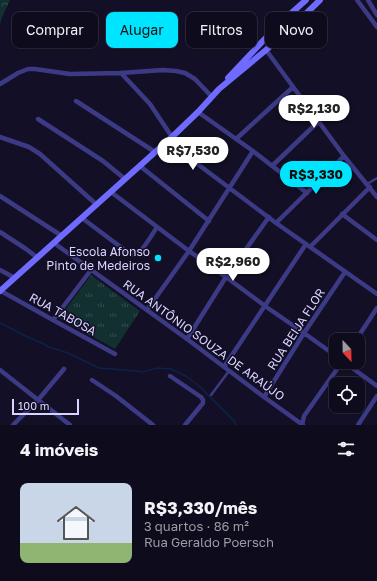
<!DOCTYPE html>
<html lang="pt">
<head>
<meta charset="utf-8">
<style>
	body { margin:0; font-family:"Golos Text",sans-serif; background:#1c1929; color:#f1f3f6; height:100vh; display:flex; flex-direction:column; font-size:15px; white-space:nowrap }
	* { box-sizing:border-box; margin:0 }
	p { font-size:13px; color:#9b9ba3 }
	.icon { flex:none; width:22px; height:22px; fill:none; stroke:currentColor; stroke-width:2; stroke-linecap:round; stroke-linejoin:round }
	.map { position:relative; height:425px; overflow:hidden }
	.sheet { display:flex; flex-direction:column; background:#0e0b1c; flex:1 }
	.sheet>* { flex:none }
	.guide { position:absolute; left:12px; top:12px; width:353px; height:36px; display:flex; gap:8px }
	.needle { width:26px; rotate:158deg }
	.buttons { position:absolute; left:329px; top:333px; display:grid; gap:8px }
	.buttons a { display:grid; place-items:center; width:36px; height:36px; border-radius:8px; background:#0e0b1c; box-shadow:0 1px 3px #0004,0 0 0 1px #2e2b3b; font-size:20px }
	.scale { position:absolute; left:12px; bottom:10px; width:67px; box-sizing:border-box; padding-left:4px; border:2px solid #d9d4ff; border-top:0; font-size:11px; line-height:14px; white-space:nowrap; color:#d9d4ff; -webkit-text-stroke:3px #130f26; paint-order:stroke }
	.price { position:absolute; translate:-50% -34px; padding:0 9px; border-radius:14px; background:#fff; color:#222; font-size:13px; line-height:26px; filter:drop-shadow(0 1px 2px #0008) }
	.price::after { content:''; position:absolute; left:50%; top:24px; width:12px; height:9px; margin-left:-6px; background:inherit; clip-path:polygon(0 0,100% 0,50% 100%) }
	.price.current { background:#00e5ff; color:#111 }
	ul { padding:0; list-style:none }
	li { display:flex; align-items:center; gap:12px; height:100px; padding:0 20px }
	li span { display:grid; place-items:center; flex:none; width:112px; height:80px; border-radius:8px; color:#555 }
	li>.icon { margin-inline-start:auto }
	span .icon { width:48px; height:48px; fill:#fffc; stroke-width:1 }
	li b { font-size:17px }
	h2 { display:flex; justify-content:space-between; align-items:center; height:48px; padding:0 20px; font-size:17px }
	.pill { padding:0 14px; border-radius:8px; background:#0e0b1c; box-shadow:0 1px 3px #0004,0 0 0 1px #2e2b3b; font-size:14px; line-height:36px }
	.pill.current { background:#00e5ff; color:#111 }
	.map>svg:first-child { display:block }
	.grass { fill:url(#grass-tufts) }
	.forest { fill:url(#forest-crowns) }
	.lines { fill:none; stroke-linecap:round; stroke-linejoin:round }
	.stream { stroke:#0c2248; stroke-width:1.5 }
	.lane { stroke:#3d3a85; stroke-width:2.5 }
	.street { stroke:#3d3a85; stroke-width:4.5 }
	.secondary { stroke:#6f6bff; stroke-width:6 }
	.poi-dot { fill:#00e5ff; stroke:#130f26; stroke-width:1.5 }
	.labels { text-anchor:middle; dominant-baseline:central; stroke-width:3; stroke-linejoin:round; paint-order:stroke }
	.poi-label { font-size:12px; fill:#d9d4ff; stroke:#130f26; text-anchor:end }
	.street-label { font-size:12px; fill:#d9d4ff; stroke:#130f26 }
</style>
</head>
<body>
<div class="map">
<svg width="377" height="425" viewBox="0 0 377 425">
	<defs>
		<pattern id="grass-tufts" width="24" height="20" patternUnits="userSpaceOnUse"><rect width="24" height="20" fill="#12302f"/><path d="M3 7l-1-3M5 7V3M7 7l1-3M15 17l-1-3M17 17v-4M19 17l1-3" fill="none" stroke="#344d4e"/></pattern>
		<pattern id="forest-crowns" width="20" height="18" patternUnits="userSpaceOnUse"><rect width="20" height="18" fill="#12302f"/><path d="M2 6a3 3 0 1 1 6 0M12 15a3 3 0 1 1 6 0" fill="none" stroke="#344d4e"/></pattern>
	</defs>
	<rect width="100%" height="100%" fill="#130f26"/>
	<!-- grass -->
	<path class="grass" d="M 91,275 L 140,311 L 115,349 L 59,318 Z"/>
	<!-- forest -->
	<path class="forest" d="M 0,0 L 10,0 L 1,20 L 0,25 Z"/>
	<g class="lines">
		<!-- stream -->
		<path class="stream" d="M 0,323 L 12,329 L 23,335 L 42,343 L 49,347 L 68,353 L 99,368 L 136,371 L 143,372 L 157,368 L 171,369 L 186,376 L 200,387 L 234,421 L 236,425"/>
		<!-- lane -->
		<path class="lane" d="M 367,184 L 377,178
			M 211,395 L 229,371"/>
		<!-- street -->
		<path class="street" d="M 357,0 L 377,27
			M 368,0 L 377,15
			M 266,50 L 344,156 L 377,197
			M 121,73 L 150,104 L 172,137
			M 0,84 L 18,73 L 28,69 L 35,69 L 70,74 L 121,73 L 163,70 L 176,71 L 185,73 L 195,79 L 212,97
			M 76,101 L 155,152
			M 198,112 L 253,151 L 307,193
			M 38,119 L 103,161 L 125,179
			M 0,137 L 29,147 L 40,154 L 97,205
			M 236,139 L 293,87
			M 167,141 L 276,223 L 377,294
			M 140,166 L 209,221
			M 272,166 L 319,121
			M 111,192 L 189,251 L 226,277 L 265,306 L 304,333 L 336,356
			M 0,196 L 62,236
			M 342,214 L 377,240
			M 82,218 L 126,251 C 128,252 131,255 135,255 C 141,254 153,233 157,227
			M 276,223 L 344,156
			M 0,232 L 26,249 L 38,258
			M 54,243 L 187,339 L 264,397 L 303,425
			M 310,247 L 370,187
			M 0,270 L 15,278
			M 1,291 L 53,320 L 115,354
			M 147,310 L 189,251 L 253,151
			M 53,320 L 91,270
			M 187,339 L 226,277 L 269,217
			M 356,340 L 377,308
			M 344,362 L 377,386
			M 224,367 L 306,244
			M 0,370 L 70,425
			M 170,376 L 201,397 L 203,400 L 203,403 L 185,425
			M 92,380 L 116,396 L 153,425
			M 264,397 L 304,333 L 345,272
			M 13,425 L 38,400 L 64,369
			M 302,425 L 304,416 L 342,362
			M 358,425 L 377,396"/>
		<!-- secondary -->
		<path class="secondary" d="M 228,78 L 278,25 L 306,0
			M 0,291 L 172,137 L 198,112 L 219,89 L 266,50 L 291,28 L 320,0"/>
	</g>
	<!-- markers -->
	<circle class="poi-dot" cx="158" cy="258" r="4"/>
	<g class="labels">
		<!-- poi labels -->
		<g class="poi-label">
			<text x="150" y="251">Escola Afonso<tspan x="150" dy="14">Pinto de Medeiros</tspan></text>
		</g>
		<!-- street labels -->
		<g class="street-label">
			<text transform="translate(63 314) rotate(29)">RUA TABOSA</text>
			<text transform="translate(296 329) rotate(-57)">RUA BEIJA FLOR</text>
			<text transform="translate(204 340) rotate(36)">RUA ANTÔNIO SOUZA DE ARAÚJO</text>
		</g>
	</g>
</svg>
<div class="buttons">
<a><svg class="needle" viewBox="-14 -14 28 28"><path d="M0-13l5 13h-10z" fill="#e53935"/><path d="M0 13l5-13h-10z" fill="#9b9ba3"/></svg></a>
<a><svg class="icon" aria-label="locate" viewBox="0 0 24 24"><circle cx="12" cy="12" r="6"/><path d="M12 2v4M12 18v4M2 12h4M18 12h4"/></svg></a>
</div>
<div class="scale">100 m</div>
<b class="price" style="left:314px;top:129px">R$2,130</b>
<b class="price" style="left:193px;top:171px">R$7,530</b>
<b class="price current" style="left:316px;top:195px">R$3,330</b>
<b class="price" style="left:233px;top:282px">R$2,960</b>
<div class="guide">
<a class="pill">Comprar</a>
<a class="pill current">Alugar</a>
<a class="pill">Filtros</a>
<a class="pill">Novo</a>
</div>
</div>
<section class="sheet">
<h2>4 imóveis<svg class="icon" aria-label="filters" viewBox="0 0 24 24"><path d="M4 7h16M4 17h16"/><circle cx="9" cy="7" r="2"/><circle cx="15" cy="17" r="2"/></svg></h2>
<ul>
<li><span style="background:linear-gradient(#c9d6e8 75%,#8fb573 0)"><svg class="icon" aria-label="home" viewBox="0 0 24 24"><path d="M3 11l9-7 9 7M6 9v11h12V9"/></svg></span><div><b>R$3,330/mês</b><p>3 quartos · 86 m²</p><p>Rua Geraldo Poersch</p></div></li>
</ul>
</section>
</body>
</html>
